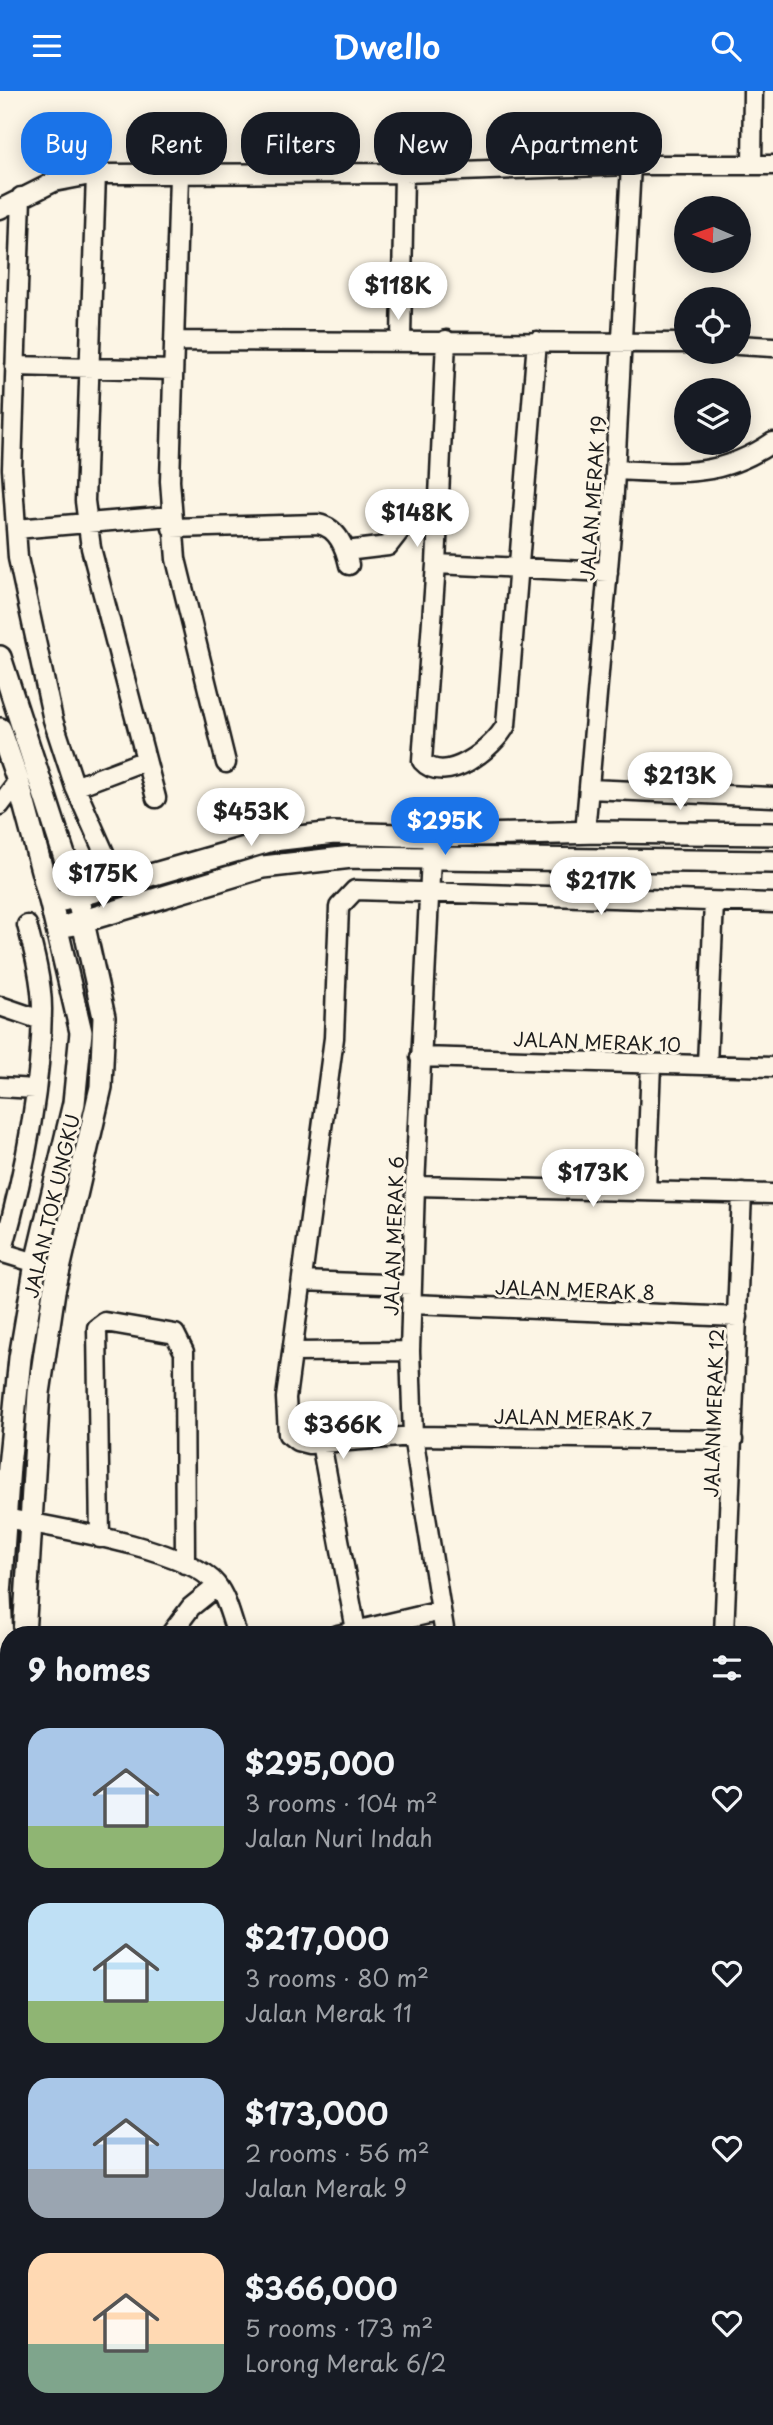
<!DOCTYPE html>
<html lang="en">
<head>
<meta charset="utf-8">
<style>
	body { margin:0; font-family:"Playpen Sans",sans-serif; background:#20242c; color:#f1f3f6; height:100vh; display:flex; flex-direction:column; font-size:26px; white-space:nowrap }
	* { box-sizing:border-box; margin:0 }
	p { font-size:23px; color:#9ea1a6 }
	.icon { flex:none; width:38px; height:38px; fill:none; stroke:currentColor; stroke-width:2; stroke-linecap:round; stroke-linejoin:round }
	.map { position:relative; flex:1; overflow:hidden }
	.details { position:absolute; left:0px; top:1535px; width:774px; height:800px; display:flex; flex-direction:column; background:#171b24; border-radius:28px 28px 0 0; box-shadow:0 4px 18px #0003 }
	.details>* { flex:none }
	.guide { position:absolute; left:21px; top:21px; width:732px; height:63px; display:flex; gap:14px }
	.needle { width:46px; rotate:272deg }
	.buttons { position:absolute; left:674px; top:105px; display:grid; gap:14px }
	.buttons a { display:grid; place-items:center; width:77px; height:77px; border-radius:50%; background:#171b24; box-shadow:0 4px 18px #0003; font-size:35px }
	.price { position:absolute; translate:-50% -60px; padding:0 16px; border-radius:24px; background:#fff; color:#222; font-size:23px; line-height:46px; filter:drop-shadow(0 2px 4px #0008) }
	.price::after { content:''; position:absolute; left:50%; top:42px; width:21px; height:16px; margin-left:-10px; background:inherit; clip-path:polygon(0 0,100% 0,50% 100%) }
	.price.active { background:#1a73e8; color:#fff }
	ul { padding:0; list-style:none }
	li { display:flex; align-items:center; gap:21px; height:175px; padding:0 28px }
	li span { display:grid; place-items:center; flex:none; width:196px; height:140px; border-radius:21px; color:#555 }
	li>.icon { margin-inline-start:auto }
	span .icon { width:84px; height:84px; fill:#fffc; stroke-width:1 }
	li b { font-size:30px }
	h2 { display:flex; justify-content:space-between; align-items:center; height:84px; padding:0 28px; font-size:30px }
	.tag { padding:0 24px; border-radius:28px; background:#171b24; box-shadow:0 4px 18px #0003; font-size:24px; line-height:63px }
	.tag.active { background:#1a73e8; color:#fff }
	header { display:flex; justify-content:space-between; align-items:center; height:91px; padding:0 28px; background:#1a73e8; color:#fff; font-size:32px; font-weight:600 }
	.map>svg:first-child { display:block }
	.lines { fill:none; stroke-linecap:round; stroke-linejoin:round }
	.minor-casing { stroke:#1c1c1c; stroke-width:23 }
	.major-casing { stroke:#1c1c1c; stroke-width:26 }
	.minor { stroke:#fcf5e5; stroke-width:18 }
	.major { stroke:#fcf5e5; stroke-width:21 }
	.labels { text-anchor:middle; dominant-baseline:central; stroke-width:6; stroke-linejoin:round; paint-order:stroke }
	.street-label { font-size:19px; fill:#1c1c1c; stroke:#fcf5e5 }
</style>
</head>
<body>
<header><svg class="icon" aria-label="menu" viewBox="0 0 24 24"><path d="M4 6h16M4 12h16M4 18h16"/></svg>Dwello<svg class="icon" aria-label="search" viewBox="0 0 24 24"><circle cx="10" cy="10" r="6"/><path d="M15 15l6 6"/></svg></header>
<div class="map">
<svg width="773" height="2334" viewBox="0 0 773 2334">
	<rect width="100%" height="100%" fill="#fcf5e5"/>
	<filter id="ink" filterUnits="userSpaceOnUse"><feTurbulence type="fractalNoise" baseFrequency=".0143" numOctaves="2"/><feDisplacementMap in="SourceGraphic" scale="14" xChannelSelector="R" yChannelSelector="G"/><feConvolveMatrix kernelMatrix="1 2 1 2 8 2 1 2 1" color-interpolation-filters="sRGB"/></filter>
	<g filter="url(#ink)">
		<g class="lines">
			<defs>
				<path id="minor" d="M 752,72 L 753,0
					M 96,83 L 85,410 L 91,457 L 156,707
					M 179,84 L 170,390 L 176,468 L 226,672
					M 21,106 L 12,378 L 18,467 L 53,629 L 75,696 L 118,793
					M 0,118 L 54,91 L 96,83 L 404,82 L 631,74 L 773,74
					M 446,249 L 436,473 L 422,670 C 445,696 494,657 506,634 L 537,250
					M 174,250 L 686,252
					M 401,250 L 404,82
					M 738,254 L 773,256
					M 15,275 L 173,279
					M 615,379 C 677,382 719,388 773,351
					M 172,437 L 318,433 C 338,437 345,456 349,474
					M 16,438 L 171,425
					M 346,460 L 388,455 L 402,437 L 404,421
					M 436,473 L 608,481
					M 75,696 L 146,669
					M 589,698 L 773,706
					M 0,714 L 18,690
					M 585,742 L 613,420 L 631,74
					M 432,745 L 415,1095 L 410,1260 L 413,1345 L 445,1544
					M 0,915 L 41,929
					M 420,966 L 773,976
					M 707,974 L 714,811
					M 0,996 L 35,998
					M 415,1095 L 773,1103
					M 646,1100 L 651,973
					M 0,1161 L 36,1172
					M 2,1162 C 24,1084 41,999 42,918 C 42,891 34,860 27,834
					M 302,1190 L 411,1194
					M 411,1213 L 738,1226
					M 292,1261 L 410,1260
					M 733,1349 L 413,1345 L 309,1353 L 297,1350 L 288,1343 L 286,1307 L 334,947 L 339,816 L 355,799 L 773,812
					M 321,1352 L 356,1539
					M 5,1427 C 52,1436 188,1457 216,1493 C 227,1507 231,1527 237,1544
					M 100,1447 L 97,1237 L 105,1231 L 175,1243 L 184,1261 L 185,1473
					M 170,1544 L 191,1516 L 217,1495
					M 338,1544 L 441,1520
					M 724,1544 L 742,1102
					M 765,1589 L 773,1588
					M 0,1687 L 9,1670
					M 765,1722 L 773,1720
					M 765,2046 L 773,2078
					M 0,2218 L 9,2222
					M 0,2288 L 9,2291
					M 508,2326 L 521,2334
					M 656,2326 L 658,2334
					M 746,2326 L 748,2334
					M 47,2334 L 50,2326
					M 133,2334 L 136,2326"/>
				<path id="major" d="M 0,566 L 77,804 L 104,926 L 101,996 L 54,1200 L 39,1302 L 24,1544
					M 0,638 L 18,690 L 51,813 L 81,941 L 74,1012 L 36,1172 L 20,1267 L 9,1375 L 0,1504 L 5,1620 L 9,1643
					M 63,809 L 273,749 L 334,742 L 432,745 L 600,741 L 773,743
					M 70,834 L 263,776 L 352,766 L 773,771
					M 330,2326 L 336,2334
					M 356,2326 L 361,2334"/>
			</defs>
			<!-- minor casing -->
			<use href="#minor" class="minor-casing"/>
			<!-- major casing -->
			<use href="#major" class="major-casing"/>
			<!-- minor -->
			<use href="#minor" class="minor"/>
			<!-- major -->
			<use href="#major" class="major"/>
		</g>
	</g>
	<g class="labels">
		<!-- street labels -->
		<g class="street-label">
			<text transform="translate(592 407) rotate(-86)">JALAN MERAK 19</text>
			<text transform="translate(597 950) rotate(2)">JALAN MERAK 10</text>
			<text transform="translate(51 1115) rotate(-77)">JALAN TOK UNGKU</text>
			<text transform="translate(393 1145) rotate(-88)">JALAN MERAK 6</text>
			<text transform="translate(575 1198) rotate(2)">JALAN MERAK 8</text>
			<text transform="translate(713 1322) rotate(-88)">JALAN MERAK 12</text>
			<text transform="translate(573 1326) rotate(1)">JALAN MERAK 7</text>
		</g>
	</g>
</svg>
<div class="buttons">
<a><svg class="needle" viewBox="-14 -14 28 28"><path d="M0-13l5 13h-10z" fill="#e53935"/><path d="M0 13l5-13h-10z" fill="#9ea1a6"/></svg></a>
<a><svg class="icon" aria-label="locate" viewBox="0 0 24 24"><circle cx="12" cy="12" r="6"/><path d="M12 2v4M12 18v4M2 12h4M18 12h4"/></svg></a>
<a><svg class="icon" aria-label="layers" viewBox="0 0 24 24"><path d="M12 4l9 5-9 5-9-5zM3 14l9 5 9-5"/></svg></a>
</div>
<b class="price" style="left:398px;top:231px">$118K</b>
<b class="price" style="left:417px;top:458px">$148K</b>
<b class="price" style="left:680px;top:721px">$213K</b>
<b class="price" style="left:251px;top:757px">$453K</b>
<b class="price active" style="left:445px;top:766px">$295K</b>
<b class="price" style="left:103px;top:819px">$175K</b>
<b class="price" style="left:601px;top:826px">$217K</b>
<b class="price" style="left:593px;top:1118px">$173K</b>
<b class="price" style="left:343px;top:1370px">$366K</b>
<div class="guide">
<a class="tag active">Buy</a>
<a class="tag">Rent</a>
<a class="tag">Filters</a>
<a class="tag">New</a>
<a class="tag">Apartment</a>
</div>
<section class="details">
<h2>9 homes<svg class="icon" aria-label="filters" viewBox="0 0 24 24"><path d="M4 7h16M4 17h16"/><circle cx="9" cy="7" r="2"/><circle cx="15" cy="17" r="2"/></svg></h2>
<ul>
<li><span style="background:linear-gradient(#a9c7e8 70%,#8fb573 0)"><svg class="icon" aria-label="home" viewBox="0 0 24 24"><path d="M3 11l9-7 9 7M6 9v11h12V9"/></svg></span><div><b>$295,000</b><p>3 rooms · 104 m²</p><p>Jalan Nuri Indah</p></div><svg class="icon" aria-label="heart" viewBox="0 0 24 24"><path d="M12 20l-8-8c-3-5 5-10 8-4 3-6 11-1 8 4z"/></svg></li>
<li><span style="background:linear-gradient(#bfe0f5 70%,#8fb573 0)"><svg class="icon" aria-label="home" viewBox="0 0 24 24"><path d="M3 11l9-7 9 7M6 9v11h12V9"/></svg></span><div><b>$217,000</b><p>3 rooms · 80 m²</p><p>Jalan Merak 11</p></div><svg class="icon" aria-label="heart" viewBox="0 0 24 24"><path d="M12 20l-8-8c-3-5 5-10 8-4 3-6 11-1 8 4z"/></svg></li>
<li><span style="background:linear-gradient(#a9c7e8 65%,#9aa5b1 0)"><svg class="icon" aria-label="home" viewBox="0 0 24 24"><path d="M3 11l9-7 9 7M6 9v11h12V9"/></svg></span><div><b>$173,000</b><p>2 rooms · 56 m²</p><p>Jalan Merak 9</p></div><svg class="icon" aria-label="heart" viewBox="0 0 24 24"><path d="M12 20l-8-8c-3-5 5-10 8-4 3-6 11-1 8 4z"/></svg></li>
<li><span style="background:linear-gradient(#ffd9b3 65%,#7fa58c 0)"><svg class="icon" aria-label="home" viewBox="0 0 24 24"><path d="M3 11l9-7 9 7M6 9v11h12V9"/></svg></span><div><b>$366,000</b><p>5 rooms · 173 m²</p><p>Lorong Merak 6/2</p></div><svg class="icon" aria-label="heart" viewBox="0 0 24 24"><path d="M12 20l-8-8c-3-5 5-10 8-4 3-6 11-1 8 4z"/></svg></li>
</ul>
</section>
</div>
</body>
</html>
